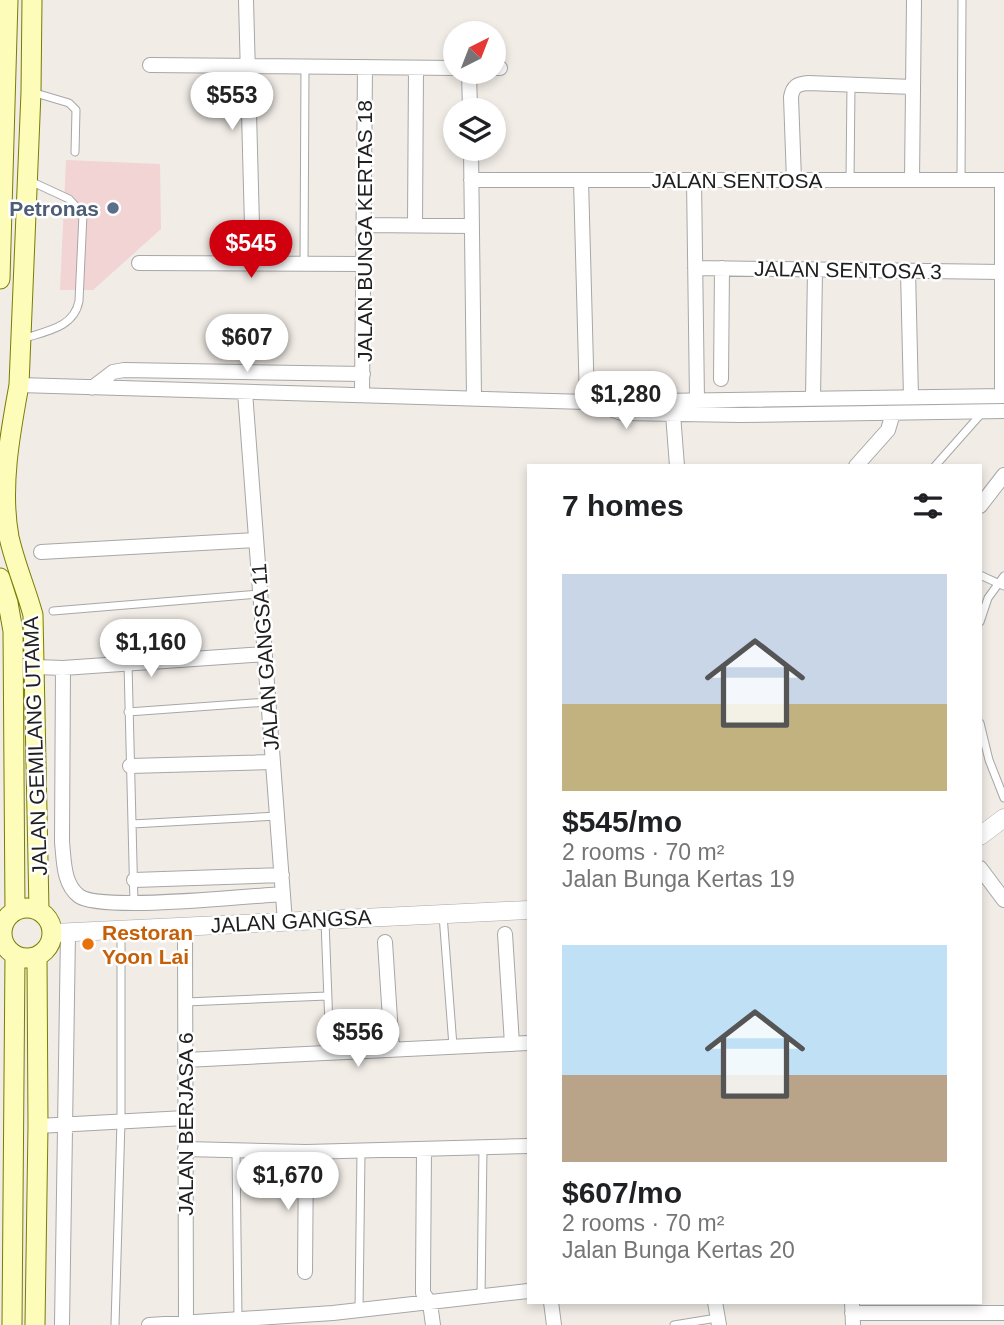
<!DOCTYPE html>
<html lang="en">
<head>
<meta charset="utf-8">
<style>
	body { margin:0; font-family:Arial,sans-serif; background:#f6f6f6; color:#202124; height:100vh; display:flex; flex-direction:column; font-size:26px; white-space:nowrap }
	* { box-sizing:border-box; margin:0 }
	p { font-size:23px; color:#757577 }
	.icon { flex:none; width:38px; height:38px; fill:none; stroke:currentColor; stroke-width:2; stroke-linecap:round; stroke-linejoin:round }
	.map { position:relative; flex:1; overflow:hidden }
	.side { position:absolute; left:527px; top:464px; width:455px; height:840px; display:flex; flex-direction:column; background:#fff; border-radius:0px; box-shadow:0 4px 10px #0003 }
	.side>* { flex:none }
	.needle { width:46px; rotate:42deg }
	.fabs { position:absolute; left:443px; top:21px; display:grid; gap:14px }
	.fabs a { display:grid; place-items:center; width:63px; height:63px; border-radius:50%; background:#fff; box-shadow:0 4px 10px #0003; font-size:35px }
	.price { position:absolute; translate:-50% -60px; padding:0 16px; border-radius:24px; background:#fff; color:#222; font-size:23px; line-height:46px; filter:drop-shadow(0 2px 4px #0008) }
	.price::after { content:''; position:absolute; left:50%; top:42px; width:21px; height:16px; margin-left:-10px; background:inherit; clip-path:polygon(0 0,100% 0,50% 100%) }
	.price.on { background:#d0000e; color:#fff }
	ul { padding:0; list-style:none }
	li { display:grid; align-content:center; gap:14px; height:371px; padding:0 35px }
	li span { display:grid; place-items:center; height:217px; border-radius:0px; color:#555 }
	li>.icon { margin-inline-start:auto }
	span .icon { width:126px; height:126px; fill:#fffc; stroke-width:1 }
	li b { font-size:30px }
	h2 { display:flex; justify-content:space-between; align-items:center; height:84px; padding:0 35px; font-size:30px }
	.map>svg:first-child { display:block }
	.commercial { fill:#f2d4d5 }
	.lines { fill:none; stroke-linecap:round; stroke-linejoin:round }
	.service-casing { stroke:#a7a7a7; stroke-width:9 }
	.minor-casing { stroke:#a7a7a7; stroke-width:16 }
	.tertiary-casing { stroke:#a7a7a7; stroke-width:19 }
	.secondary-casing { stroke:#797e00; stroke-width:21 }
	.service { stroke:#fff; stroke-width:7 }
	.minor { stroke:#fff; stroke-width:14 }
	.tertiary { stroke:#fff; stroke-width:18 }
	.secondary { stroke:#fdfcb8; stroke-width:19 }
	.service-dot { fill:#5c6f8a; stroke:#fff; stroke-width:2.5 }
	.food-dot { fill:#e8710a; stroke:#fff; stroke-width:2.5 }
	.labels { text-anchor:middle; dominant-baseline:central; stroke-width:5; stroke-linejoin:round; paint-order:stroke }
	.street-label { font-size:21px; fill:#202020; stroke:#fff }
	.service-label { font-size:21px; font-weight:bold; fill:#4e5e75; stroke:#fff; text-anchor:end }
	.food-label { font-size:21px; font-weight:bold; fill:#c56008; stroke:#fff; text-anchor:start }
</style>
</head>
<body>
<div class="map">
<svg width="1004" height="1325" viewBox="0 0 1004 1325">
	<rect width="100%" height="100%" fill="#f1ece6"/>
	<!-- commercial -->
	<path class="commercial" d="M 66,160 L 160,164 L 161,229 L 93,290 L 60,290 Z"/>
	<g class="lines">
		<defs>
			<path id="service" d="M 32,92 L 69,103 L 76,110 L 75,152
				M 850,180 L 851,85
				M 961,180 L 962,0
				M 304,263 L 305,67
				M 22,339 C 46,331 74,328 79,301 L 83,214 L 69,199 L 28,180
				M 935,466 L 981,414
				M 980,575 L 1004,586
				M 53,611 L 260,594
				M 980,622 L 988,598 L 1004,576
				M 128,664 L 134,903
				M 128,712 L 268,702
				M 980,723 L 989,760 L 1004,798
				M 132,824 L 277,816
				M 443,915 L 453,1046
				M 325,921 L 330,1052
				M 186,1002 L 327,996
				M 236,1151 L 238,1319
				M 481,1297 L 483,1148
				M 359,1310 L 361,1152
				M 115,1325 L 121,1121 L 121,930
				M 674,1325 L 717,1318"/>
			<path id="minor" d="M 246,0 L 253,263
				M 150,65 L 455,68
				M 494,68 L 500,68
				M 469,72 L 470,110
				M 471,149 L 474,398
				M 471,180 L 1004,180
				M 581,180 L 587,402
				M 694,180 L 697,400
				M 794,180 L 791,97 C 793,86 797,84 808,83 L 913,87
				M 912,180 L 914,0
				M 1002,180 L 1002,396
				M 364,225 L 472,226
				M 415,225 L 416,68
				M 139,263 L 363,264
				M 695,268 L 1002,272
				M 908,271 L 911,397
				M 721,379 L 722,268
				M 19,385 L 587,402 L 1004,396
				M 92,388 L 113,372 L 124,370 L 363,374
				M 245,392 L 285,922
				M 362,395 L 365,67
				M 813,398 L 815,270
				M 598,405 L 622,413 L 741,415 L 1004,411
				M 673,414 L 677,466
				M 856,466 L 888,430 L 893,413
				M 980,506 L 1004,475
				M 41,552 L 256,540
				M 36,667 L 63,668 L 265,654
				M 63,668 L 62,842 C 64,860 63,884 79,896 C 101,912 249,896 283,894
				M 130,766 L 273,762
				M 980,868 L 1004,900
				M 134,880 L 282,875
				M 185,927 L 186,1322
				M 505,934 L 512,1044
				M 0,938 L 3,938
				M 385,942 L 392,1050
				M 185,1060 L 528,1043
				M 38,1126 L 185,1118
				M 185,1149 L 306,1152 L 528,1146
				M 424,1150 L 423,1283 L 423,1293 L 430,1303 L 433,1325
				M 305,1272 L 306,1152
				M 551,1302 L 554,1325
				M 715,1302 L 719,1325
				M 852,1302 L 853,1325
				M 852,1313 L 1004,1313
				M 62,1325 L 68,932
				M 149,1325 L 333,1313 L 528,1291"/>
			<path id="tertiary" d="M 980,836 L 1004,818
				M 53,933 L 528,910"/>
			<path id="secondary" d="M 32,0 L 31,92 L 19,385 C 10,434 0,488 9,537 C 15,564 26,589 33,615 L 39,910
				M 0,279 L 8,0
				M 0,578 L 8,603 L 13,631 L 15,911
				M2 933a25 25 0 1 1 50 0a25 25 0 1 1-50 0Z
				M 12,1325 L 15,955
				M 35,1325 L 38,1126 L 37,956"/>
		</defs>
		<!-- service casing -->
		<use href="#service" class="service-casing"/>
		<!-- minor casing -->
		<use href="#minor" class="minor-casing"/>
		<!-- tertiary casing -->
		<use href="#tertiary" class="tertiary-casing"/>
		<!-- secondary casing -->
		<use href="#secondary" class="secondary-casing"/>
		<!-- service -->
		<use href="#service" class="service"/>
		<!-- minor -->
		<use href="#minor" class="minor"/>
		<!-- tertiary -->
		<use href="#tertiary" class="tertiary"/>
		<!-- secondary -->
		<use href="#secondary" class="secondary"/>
	</g>
	<!-- markers -->
	<circle class="service-dot" cx="113" cy="208" r="7"/>
	<circle class="food-dot" cx="88" cy="944" r="7"/>
	<g class="labels">
		<!-- street labels -->
		<g class="street-label">
			<text x="737" y="180">JALAN SENTOSA</text>
			<text transform="translate(364 231) rotate(-90)">JALAN BUNGA KERTAS 18</text>
			<text transform="translate(848 270) rotate(1)">JALAN SENTOSA 3</text>
			<text transform="translate(265 657) rotate(-94)">JALAN GANGSA 11</text>
			<text transform="translate(35 746) rotate(-92)">JALAN GEMILANG UTAMA</text>
			<text transform="translate(291 921) rotate(-3)">JALAN GANGSA</text>
			<text transform="translate(185 1124) rotate(-90)">JALAN BERJASA 6</text>
		</g>
		<!-- service labels -->
		<g class="service-label">
			<text x="99" y="208">Petronas</text>
		</g>
		<!-- food labels -->
		<g class="food-label">
			<text x="102" y="932">Restoran<tspan x="102" dy="24">Yoon Lai</tspan></text>
		</g>
	</g>
</svg>
<div class="fabs">
<a><svg class="needle" viewBox="-14 -14 28 28"><path d="M0-13l5 13h-10z" fill="#e53935"/><path d="M0 13l5-13h-10z" fill="#757577"/></svg></a>
<a><svg class="icon" aria-label="layers" viewBox="0 0 24 24"><path d="M12 4l9 5-9 5-9-5zM3 14l9 5 9-5"/></svg></a>
</div>
<b class="price" style="left:232px;top:132px">$553</b>
<b class="price on" style="left:251px;top:280px">$545</b>
<b class="price" style="left:247px;top:374px">$607</b>
<b class="price" style="left:626px;top:431px">$1,280</b>
<b class="price" style="left:151px;top:679px">$1,160</b>
<b class="price" style="left:358px;top:1069px">$556</b>
<b class="price" style="left:288px;top:1212px">$1,670</b>
<section class="side">
<h2>7 homes<svg class="icon" aria-label="filters" viewBox="0 0 24 24"><path d="M4 7h16M4 17h16"/><circle cx="9" cy="7" r="2"/><circle cx="15" cy="17" r="2"/></svg></h2>
<ul>
<li><span style="background:linear-gradient(#c9d6e8 60%,#c2b280 0)"><svg class="icon" aria-label="home" viewBox="0 0 24 24"><path d="M3 11l9-7 9 7M6 9v11h12V9"/></svg></span><div><b>$545/mo</b><p>2 rooms · 70 m²</p><p>Jalan Bunga Kertas 19</p></div></li>
<li><span style="background:linear-gradient(#bfe0f5 60%,#b9a48a 0)"><svg class="icon" aria-label="home" viewBox="0 0 24 24"><path d="M3 11l9-7 9 7M6 9v11h12V9"/></svg></span><div><b>$607/mo</b><p>2 rooms · 70 m²</p><p>Jalan Bunga Kertas 20</p></div></li>
</ul>
</section>
</div>
</body>
</html>
